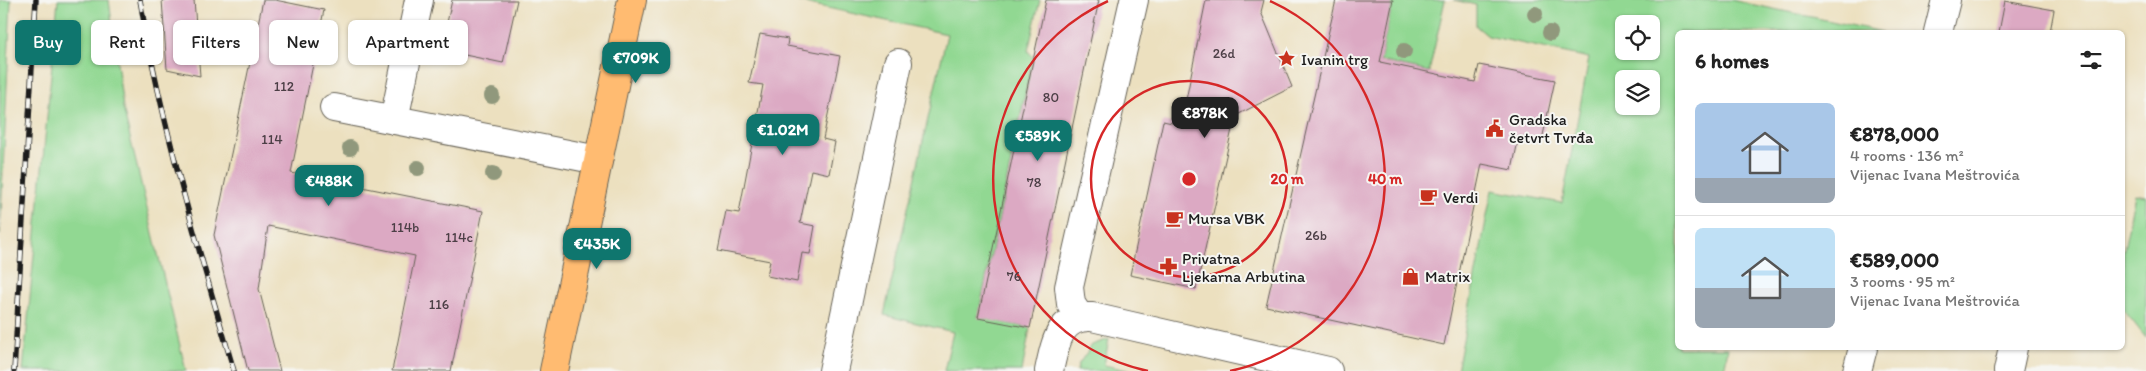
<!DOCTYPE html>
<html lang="en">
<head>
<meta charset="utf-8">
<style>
	body { margin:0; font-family:Itim,sans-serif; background:#f6f6f6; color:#222; height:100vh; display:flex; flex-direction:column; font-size:19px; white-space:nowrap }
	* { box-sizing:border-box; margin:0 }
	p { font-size:16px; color:#767676 }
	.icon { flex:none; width:28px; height:28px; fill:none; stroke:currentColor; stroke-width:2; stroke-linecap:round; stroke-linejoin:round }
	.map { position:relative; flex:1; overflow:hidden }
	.panel { position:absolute; left:1675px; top:30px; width:450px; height:320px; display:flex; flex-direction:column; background:#fff; border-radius:8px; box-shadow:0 1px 4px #0004 }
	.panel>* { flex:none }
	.hud { position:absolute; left:15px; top:20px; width:475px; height:45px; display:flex; gap:10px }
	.fabs { position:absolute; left:1615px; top:15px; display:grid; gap:10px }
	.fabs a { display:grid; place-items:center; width:45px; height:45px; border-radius:8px; background:#fff; box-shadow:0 1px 4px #0004; font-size:25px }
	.price { position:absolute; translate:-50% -42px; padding:0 11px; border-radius:10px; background:#0f766e; color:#fff; font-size:16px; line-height:32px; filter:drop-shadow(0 1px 2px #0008) }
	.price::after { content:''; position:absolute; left:50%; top:30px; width:15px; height:11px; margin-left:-8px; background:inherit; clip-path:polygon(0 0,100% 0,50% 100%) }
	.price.selected { background:#222; color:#fff }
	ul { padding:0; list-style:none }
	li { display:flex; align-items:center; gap:15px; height:125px; padding:0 20px }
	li+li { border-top:1px solid #e0e0e0 }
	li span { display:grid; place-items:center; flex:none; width:140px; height:100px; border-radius:8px; color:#555 }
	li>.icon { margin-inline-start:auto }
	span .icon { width:60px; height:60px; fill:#fffc; stroke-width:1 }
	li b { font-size:21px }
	h2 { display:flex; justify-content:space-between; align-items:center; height:60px; padding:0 20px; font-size:21px }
	.tag { padding:0 18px; border-radius:8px; background:#fff; box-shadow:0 1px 4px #0004; font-size:18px; line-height:45px }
	.tag.selected { background:#0f766e; color:#fff }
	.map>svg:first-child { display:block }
	.green { fill:#91d892; stroke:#567a57; fill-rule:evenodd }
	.building { fill:#dca9c3 }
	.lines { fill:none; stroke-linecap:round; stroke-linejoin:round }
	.minor-casing { stroke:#656155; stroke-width:30 }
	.major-casing { stroke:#656155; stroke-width:30 }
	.minor { stroke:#fff; stroke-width:28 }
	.major { stroke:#ffbb71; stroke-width:28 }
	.rail-casing { stroke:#1c1c1c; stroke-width:5.5 }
	.rail { stroke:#f6f6f2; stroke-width:4; stroke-dasharray:11; stroke-linecap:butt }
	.tree { fill:#90987c }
	.ring { fill:none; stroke:#d62828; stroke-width:2.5 }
	.labels { text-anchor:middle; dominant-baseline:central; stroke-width:4; stroke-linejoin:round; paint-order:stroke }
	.number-label { font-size:14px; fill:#4c3f46 }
	.poi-label { font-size:16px; fill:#1c1c1c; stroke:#f6f6f2; text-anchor:start }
	.centre { fill:#d62828; stroke:#f6f6f2; stroke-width:2.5 }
	.ring-label { font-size:15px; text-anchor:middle; font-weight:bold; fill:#d62828; stroke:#f6f6f2; stroke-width:4; stroke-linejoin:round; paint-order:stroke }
</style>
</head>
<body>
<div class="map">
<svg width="2146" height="371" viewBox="0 0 2146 371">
	<rect width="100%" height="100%" fill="#f6f6f2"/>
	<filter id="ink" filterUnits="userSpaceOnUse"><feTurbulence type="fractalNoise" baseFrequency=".02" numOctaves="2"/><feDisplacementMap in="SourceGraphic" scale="10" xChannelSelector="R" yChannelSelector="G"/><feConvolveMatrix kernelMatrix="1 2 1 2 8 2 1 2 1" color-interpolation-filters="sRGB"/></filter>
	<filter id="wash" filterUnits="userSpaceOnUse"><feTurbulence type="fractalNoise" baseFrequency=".0096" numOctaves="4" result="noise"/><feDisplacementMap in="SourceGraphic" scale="20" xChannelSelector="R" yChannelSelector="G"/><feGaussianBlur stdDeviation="1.12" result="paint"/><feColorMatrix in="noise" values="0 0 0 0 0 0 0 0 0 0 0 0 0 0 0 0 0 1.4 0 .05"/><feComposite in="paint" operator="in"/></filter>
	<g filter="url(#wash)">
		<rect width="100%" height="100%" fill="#ece0bf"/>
		<!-- green -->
		<path class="green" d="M 0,0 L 11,0 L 0,235 Z
			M 58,0 L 109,0 L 123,108 L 186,371 L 23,371 Z
			M 791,0 L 1040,0 L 1028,51 L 1033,57 L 978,317 L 1030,328 L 1022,371 L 944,371 L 953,332 L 884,315 L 947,34 Z
			M 1393,0 L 1445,0 L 1429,72 L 1380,61 Z
			M 1454,0 L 1731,0 L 1883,32 L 1678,32 L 1678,348 L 1728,348 L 1724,371 L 1457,371 L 1492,190 L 1562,203 L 1589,58 L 1488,36 L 1476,26 L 1476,5 ZM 1624,24 L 1651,24 L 1651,51 L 1624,51 ZM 1624,79 L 1651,79 L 1651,106 L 1624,106 Z
			M 2135,194 L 2146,196 L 2146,338 L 2123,309 L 2123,254 Z
			M 1109,339 L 1104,365 L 1132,371 L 1077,371 L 1078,365 L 1092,345 Z"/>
		<g id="blocks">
			<!-- building -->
			<path class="building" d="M 162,0 L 194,0 L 200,76 L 167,69 Z
				M 263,0 L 275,0 L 324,10 L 291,173 L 483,211 L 451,371 L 392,371 L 415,256 L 268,226 L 259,289 L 280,371 L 248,371 L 214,235 Z
				M 452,0 L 517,0 L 503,63 L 441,50 Z
				M 1046,0 L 1099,0 L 1030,328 L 978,318 Z
				M 1206,0 L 1264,0 L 1261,12 L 1292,87 L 1235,116 L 1196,289 L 1130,275 L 1163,121 L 1181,125 Z
				M 1336,0 L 1393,0 L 1380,62 L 1475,82 L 1479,65 L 1555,80 L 1542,140 L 1519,136 L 1512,170 L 1482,164 L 1444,345 L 1266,306 Z
				M 2005,1 L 2054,10 L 2050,32 L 1999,32 Z
				M 760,34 L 788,39 L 787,46 L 840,56 L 823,139 L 835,142 L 829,174 L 811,170 L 800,223 L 815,226 L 810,254 L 802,253 L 797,282 L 767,276 L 770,261 L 718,251 L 726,211 L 739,213 L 763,85 L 749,83 Z"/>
		</g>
	</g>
	<g filter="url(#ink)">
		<use href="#blocks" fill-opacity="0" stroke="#656155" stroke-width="1"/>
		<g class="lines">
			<defs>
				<path id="minor" d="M 1938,32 L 1946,0
					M 334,108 L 598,160
					M 394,120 L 419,0
					M 1079,316 L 1071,304 L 1069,287 L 1134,0
					M 833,371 L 898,63
					M 1049,371 C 1055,344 1059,315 1092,317 L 1328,371
					M 1857,371 L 1863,348
					M 2008,371 L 2013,348"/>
				<path id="major" d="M 554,371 L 632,0"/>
			</defs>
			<!-- minor casing -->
			<use href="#minor" class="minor-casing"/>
			<!-- major casing -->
			<use href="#major" class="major-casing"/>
			<!-- minor -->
			<use href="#minor" class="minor"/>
			<!-- major -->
			<use href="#major" class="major"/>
			<defs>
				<path id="rail" d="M 140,0 C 162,126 198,248 234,371
					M 14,371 L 36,0"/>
			</defs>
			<!-- rail casing -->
			<use href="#rail" class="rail-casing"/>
			<!-- rail -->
			<use href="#rail" class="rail"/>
		</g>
		<!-- trees -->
		<g class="tree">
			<circle cx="1535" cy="14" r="8"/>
			<circle cx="1550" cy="33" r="8"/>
			<circle cx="1404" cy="51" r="8"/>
			<circle cx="361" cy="53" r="8"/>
			<circle cx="492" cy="96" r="8"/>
			<circle cx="350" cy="148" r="8"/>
			<circle cx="418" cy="168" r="8"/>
			<circle cx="493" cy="174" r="8"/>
		</g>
	</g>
	<!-- distance rings -->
	<g class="ring">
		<circle cx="1189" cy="179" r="98"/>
		<path d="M1148 371A196 196 0 0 1 1108 1M1270 1A196 196 0 0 1 1230 371"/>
	</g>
	<!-- icons -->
	<defs>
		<symbol id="sight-bare" viewBox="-9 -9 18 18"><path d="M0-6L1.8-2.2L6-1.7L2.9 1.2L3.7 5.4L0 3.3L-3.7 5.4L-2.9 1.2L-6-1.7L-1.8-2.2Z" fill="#c8321e" stroke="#f6f6f2" stroke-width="2.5" paint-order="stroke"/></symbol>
		<symbol id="civic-bare" viewBox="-9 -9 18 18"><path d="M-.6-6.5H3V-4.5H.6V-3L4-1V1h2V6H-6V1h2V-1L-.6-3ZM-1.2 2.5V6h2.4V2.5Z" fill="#c8321e" stroke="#f6f6f2" stroke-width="2.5" paint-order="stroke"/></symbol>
		<symbol id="cafe-bare" viewBox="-9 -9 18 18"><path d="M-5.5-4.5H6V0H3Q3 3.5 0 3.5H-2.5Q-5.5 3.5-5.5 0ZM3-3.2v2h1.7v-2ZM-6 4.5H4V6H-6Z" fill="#c8321e" stroke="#f6f6f2" stroke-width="2.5" paint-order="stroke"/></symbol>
		<symbol id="pharmacy-bare" viewBox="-9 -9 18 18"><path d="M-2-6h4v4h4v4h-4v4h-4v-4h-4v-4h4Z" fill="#c8321e" stroke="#f6f6f2" stroke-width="2.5" paint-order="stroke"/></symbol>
		<symbol id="shop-bare" viewBox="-9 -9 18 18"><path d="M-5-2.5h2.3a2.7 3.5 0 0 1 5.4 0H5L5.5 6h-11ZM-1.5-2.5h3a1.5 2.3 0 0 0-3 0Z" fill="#c8321e" stroke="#f6f6f2" stroke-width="2.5" paint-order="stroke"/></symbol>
	</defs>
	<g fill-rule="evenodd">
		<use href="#sight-bare" x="1274" y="46" width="25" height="25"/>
		<use href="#civic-bare" x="1482" y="116" width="25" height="25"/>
		<use href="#cafe-bare" x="1416" y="184" width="25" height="25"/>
		<use href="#cafe-bare" x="1162" y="206" width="25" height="25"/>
		<use href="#pharmacy-bare" x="1156" y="254" width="25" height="25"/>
		<use href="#shop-bare" x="1398" y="264" width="25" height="25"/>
	</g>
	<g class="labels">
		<!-- number labels -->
		<g class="number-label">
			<text x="1224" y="53">26d</text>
			<text x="284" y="86">112</text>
			<text x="1051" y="97">80</text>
			<text x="272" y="139">114</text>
			<text x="1034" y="182">78</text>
			<text x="405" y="227">114b</text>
			<text x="1316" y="235">26b</text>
			<text x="459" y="237">114c</text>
			<text x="1014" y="276">76</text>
			<text x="439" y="304">116</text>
		</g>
		<!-- poi labels -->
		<g class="poi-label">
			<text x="1301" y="59">Ivanin trg</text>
			<text x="1509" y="119">Gradska<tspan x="1509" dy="18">četvrt Tvrđa</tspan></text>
			<text x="1443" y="197">Verdi</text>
			<text x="1188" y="218">Mursa VBK</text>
			<text x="1182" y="258">Privatna<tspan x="1182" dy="18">Ljekarna Arbutina</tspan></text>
			<text x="1425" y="276">Matrix</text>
		</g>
	</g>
	<circle cx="1189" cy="179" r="8" class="centre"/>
	<g class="ring-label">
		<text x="1287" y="184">20 m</text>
		<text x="1385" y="184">40 m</text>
	</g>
</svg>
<div class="fabs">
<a><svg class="icon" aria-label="locate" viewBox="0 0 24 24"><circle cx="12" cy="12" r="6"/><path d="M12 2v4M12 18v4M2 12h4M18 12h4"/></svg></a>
<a><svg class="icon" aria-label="layers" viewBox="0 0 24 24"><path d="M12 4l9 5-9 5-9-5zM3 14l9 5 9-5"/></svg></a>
</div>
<b class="price" style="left:636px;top:84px">€709K</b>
<b class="price selected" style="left:1205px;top:139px">€878K</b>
<b class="price" style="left:783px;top:156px">€1.02M</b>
<b class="price" style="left:1038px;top:162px">€589K</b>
<b class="price" style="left:329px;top:207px">€488K</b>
<b class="price" style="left:597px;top:270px">€435K</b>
<div class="hud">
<a class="tag selected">Buy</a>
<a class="tag">Rent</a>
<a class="tag">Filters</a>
<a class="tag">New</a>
<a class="tag">Apartment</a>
</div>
<section class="panel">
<h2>6 homes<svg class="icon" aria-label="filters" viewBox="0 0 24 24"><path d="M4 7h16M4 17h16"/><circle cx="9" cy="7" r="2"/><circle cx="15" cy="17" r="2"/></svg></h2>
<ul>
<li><span style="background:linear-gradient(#a9c7e8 75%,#9aa5b1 0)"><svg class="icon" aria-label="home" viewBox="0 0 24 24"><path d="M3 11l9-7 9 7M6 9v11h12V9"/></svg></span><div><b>€878,000</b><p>4 rooms · 136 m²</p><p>Vijenac Ivana Meštrovića</p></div></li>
<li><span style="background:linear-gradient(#bfe0f5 60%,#9aa5b1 0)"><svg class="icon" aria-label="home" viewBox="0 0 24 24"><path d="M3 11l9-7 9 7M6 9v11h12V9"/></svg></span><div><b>€589,000</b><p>3 rooms · 95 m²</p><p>Vijenac Ivana Meštrovića</p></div></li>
</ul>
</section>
</div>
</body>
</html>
